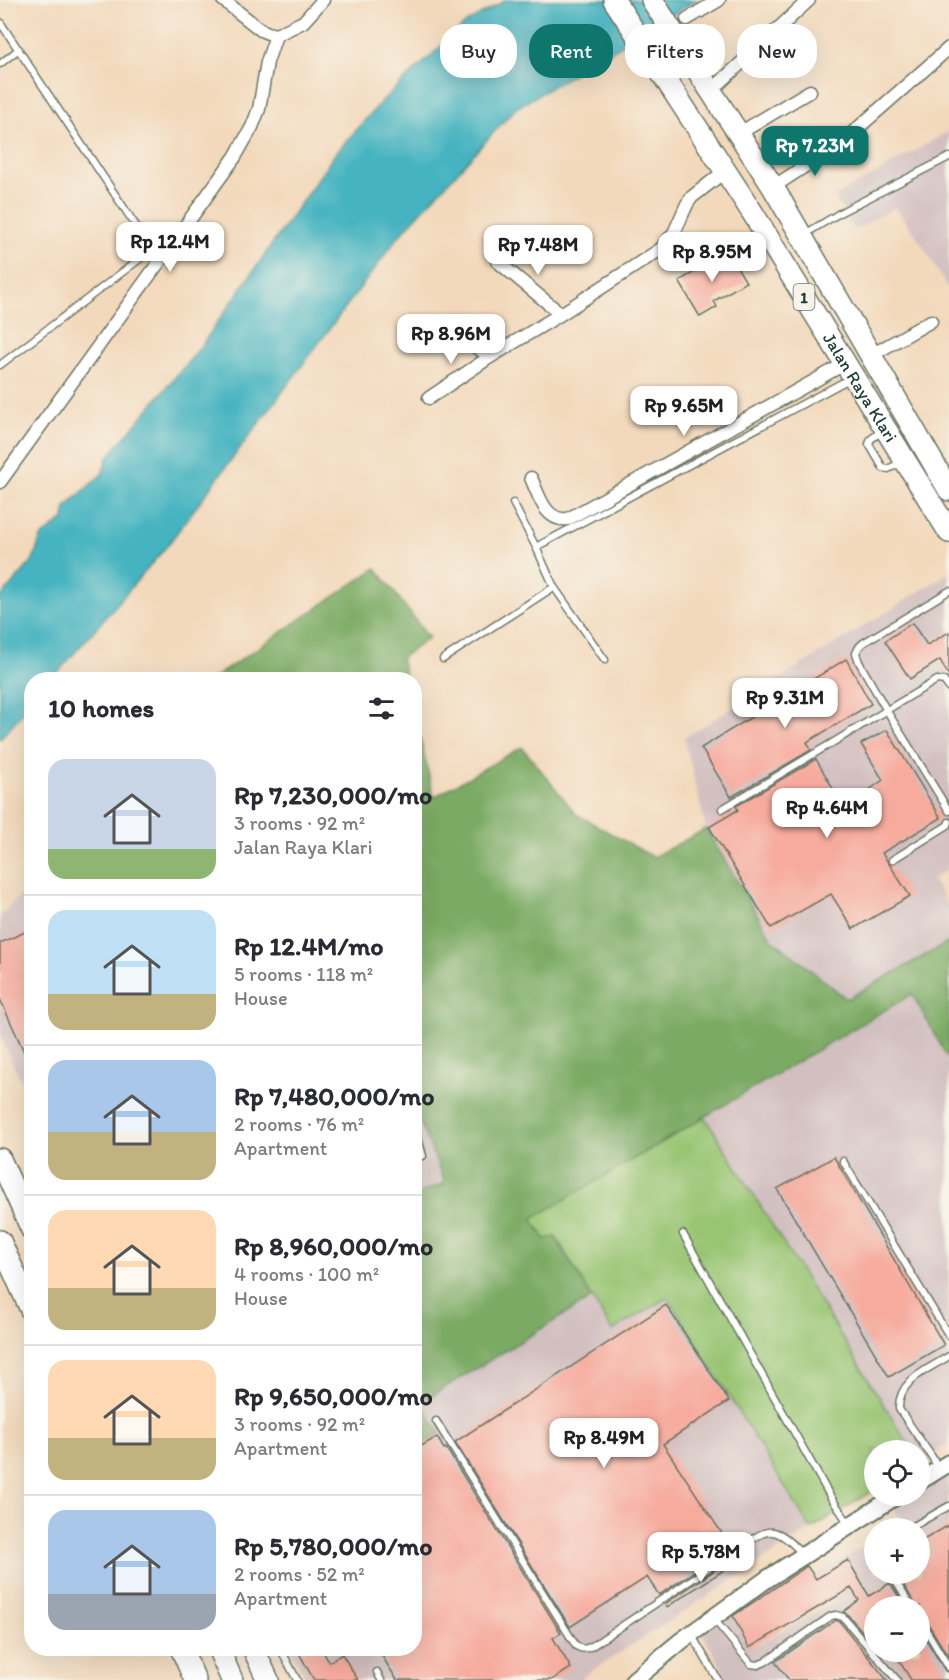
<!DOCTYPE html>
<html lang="en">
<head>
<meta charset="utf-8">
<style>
	body { margin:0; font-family:Itim,sans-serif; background:#f2f2f3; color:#2b2b33; height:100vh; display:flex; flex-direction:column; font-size:22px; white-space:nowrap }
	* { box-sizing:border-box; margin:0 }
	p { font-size:20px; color:#7c7c81 }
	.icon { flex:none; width:33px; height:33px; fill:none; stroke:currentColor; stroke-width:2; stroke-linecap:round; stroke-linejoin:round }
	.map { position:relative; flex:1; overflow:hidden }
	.sheet { position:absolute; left:24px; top:672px; width:398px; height:984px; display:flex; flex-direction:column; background:#fff; border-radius:24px; box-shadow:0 6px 24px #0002 }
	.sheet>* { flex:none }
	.banner { position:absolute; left:440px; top:24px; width:418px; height:54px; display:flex; gap:12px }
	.controls { position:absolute; left:864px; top:1440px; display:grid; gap:12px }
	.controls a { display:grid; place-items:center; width:66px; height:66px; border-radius:50%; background:#fff; box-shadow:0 6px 24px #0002; font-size:30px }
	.price { position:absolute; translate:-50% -51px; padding:0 14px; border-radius:12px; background:#fff; color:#222; font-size:20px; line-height:39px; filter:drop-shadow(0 2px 3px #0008) }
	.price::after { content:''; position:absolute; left:50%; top:36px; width:18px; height:14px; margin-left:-9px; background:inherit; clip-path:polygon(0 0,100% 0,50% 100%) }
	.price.active { background:#0f766e; color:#fff }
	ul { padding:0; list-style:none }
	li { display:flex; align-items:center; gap:18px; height:150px; padding:0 24px }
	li+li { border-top:2px solid #e1e1e2 }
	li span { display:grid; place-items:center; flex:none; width:168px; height:120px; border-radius:18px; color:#555 }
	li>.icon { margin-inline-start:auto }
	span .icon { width:72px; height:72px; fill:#fffc; stroke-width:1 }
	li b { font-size:26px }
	h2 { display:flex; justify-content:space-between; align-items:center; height:72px; padding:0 24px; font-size:26px }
	.chip { padding:0 21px; border-radius:24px; background:#fff; box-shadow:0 6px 24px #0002; font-size:21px; line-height:54px }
	.chip.active { background:#0f766e; color:#fff }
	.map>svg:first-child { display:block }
	.industrial { fill:#d2bfc0; fill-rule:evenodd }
	.green { fill:#98c572; stroke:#5c8153; stroke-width:1.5 }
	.forest { fill:#7aaa64; stroke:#4c744c; stroke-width:1.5 }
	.water { fill:#45b3c0; stroke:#32787a; stroke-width:1.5 }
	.building { fill:#f6ab9d }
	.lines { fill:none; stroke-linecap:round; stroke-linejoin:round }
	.lane-casing { stroke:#697463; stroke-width:9 }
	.street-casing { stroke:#697463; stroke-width:15 }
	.secondary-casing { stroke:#697463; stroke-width:20 }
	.highway-casing { stroke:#697463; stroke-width:24 }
	.lane { stroke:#fff; stroke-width:6 }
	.street { stroke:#fff; stroke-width:12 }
	.secondary { stroke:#fff; stroke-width:16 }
	.highway { stroke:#fff; stroke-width:21 }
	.labels { text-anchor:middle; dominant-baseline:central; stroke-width:4.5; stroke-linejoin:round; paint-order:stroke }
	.shield { fill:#f7f3e8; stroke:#60746a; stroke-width:1.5 }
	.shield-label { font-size:16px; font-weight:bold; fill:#1f3d34 }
	.street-label { font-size:18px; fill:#1f3d34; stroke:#f7f3e8 }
</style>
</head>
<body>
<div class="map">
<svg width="949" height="1680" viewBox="0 0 949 1680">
	<rect width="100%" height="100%" fill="#f7f3e8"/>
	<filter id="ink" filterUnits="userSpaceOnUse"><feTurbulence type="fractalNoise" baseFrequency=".0167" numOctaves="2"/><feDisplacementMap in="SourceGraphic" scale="12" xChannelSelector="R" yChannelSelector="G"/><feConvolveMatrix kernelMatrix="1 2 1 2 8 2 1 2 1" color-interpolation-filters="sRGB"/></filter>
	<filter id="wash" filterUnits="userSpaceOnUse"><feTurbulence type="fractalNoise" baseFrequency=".008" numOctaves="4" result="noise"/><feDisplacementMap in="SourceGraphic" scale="24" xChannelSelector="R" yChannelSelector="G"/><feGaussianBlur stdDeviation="1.35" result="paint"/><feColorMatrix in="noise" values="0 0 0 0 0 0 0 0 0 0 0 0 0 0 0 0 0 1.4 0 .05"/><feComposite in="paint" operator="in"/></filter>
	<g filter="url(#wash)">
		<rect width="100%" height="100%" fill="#f3d9bb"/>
		<!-- industrial -->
		<path class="industrial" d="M 949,131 L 949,291 L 922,244 L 895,207 L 854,231 L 835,197 Z
			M 949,573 L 949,632 L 930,644 L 949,675 L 949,869 L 932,879 L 949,906 L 949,942 L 847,999 L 771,938 L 706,829 L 684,738 Z
			M 31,883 L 31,1103 L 0,1035 L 0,917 Z
			M 913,994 L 949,1060 L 949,1444 L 920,1462 L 920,1450 L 912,1450 L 705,1118 Z
			M 414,1108 L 445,1183 L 414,1195 Z
			M 668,1297 L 811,1529 L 578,1680 L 307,1680 L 290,1649 L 414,1648 L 414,1449 L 440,1433 L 421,1402 L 592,1298 L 612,1331 Z
			M 949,1470 L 949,1680 L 728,1680 L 702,1632 L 731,1612 L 750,1648 L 837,1601 L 816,1575 L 874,1540 L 874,1574 L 920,1574 L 920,1528 L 894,1528 L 903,1522 L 892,1505 L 908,1496 L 920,1496 L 920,1488 ZM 874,1606 L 920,1606 L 920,1652 L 874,1652 Z"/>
		<!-- green -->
		<path class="green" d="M 705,1117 L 912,1450 L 874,1450 L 874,1490 L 811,1529 L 668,1297 L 612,1331 L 556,1237 L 545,1240 L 531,1219 Z"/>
		<!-- forest -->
		<path class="forest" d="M 376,568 L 429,638 L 401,658 L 406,679 L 212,679 Z
			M 414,713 L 434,797 L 522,747 L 576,814 L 653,857 L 706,829 L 771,938 L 847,999 L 949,942 L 949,1060 L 912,994 L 532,1219 L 545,1239 L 555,1237 L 592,1298 L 421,1402 L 440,1433 L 414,1449 L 414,1195 L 445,1183 L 414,1108 Z"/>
		<!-- water -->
		<path class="water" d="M 506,0 L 697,0 L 516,108 L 399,236 L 167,546 L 52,679 L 32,680 L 31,703 L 0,739 L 0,598 L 33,560 L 41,537 L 64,519 L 66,507 L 102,474 L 108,457 L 199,349 L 335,154 L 381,102 L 466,23 Z"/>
		<g id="blocks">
			<!-- building -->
			<path class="building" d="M 728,252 L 746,282 L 714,301 L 717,307 L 700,317 L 679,281 Z
				M 912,623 L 927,645 L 949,632 L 949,676 L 940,660 L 910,679 L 885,641 Z
				M 846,659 L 871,704 L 807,742 L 811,750 L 731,797 L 701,748 Z
				M 887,730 L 941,818 L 882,853 L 910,896 L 853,929 L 831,894 L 771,928 L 709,827 L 738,810 L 736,806 L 816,759 L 844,808 L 883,780 L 861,744 Z
				M 32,929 L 32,1069 L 0,999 L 0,943 Z
				M 834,1157 L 944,1345 L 889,1377 L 777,1189 Z
				M 666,1305 L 729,1401 L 663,1444 L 723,1535 L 716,1539 L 724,1551 L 659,1595 L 647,1577 L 570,1627 L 455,1442 Z
				M 437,1437 L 444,1449 L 446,1448 L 561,1633 L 553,1638 L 571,1668 L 552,1680 L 397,1680 L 377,1648 L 414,1648 L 414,1450 Z
				M 949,1525 L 949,1658 L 924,1617 L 920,1615 L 920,1606 L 916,1606 L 899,1577 L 905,1574 L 920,1574 L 920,1542 Z
				M 730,1560 L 733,1564 L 667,1607 L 665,1604 Z
				M 848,1560 L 869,1596 L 890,1583 L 905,1606 L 874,1606 L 874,1625 L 863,1632 L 847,1614 L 843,1612 L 859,1600 L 851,1588 L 749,1648 L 733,1616 L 807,1566 L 816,1579 Z
				M 836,1620 L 840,1622 L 887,1680 L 789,1680 L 775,1662 Z
				M 920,1629 L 945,1671 L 949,1673 L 949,1680 L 911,1680 L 894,1652 L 920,1652 Z
				M 308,1648 L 321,1648 L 329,1662 L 342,1654 L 358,1680 L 314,1680 L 299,1653 Z"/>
		</g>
	</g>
	<g filter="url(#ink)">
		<use href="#blocks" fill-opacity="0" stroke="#697463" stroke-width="1.5"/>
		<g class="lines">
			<defs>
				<path id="lane" d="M 0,22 L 140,232 L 144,243 L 141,258 L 0,365
					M 0,64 L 19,49
					M 805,234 L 843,211 L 949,157
					M 882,431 L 871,439 L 869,444 L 883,468 L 888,469 L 902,462
					M 513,503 L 536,547
					M 949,591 L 863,643 L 859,647 L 856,653 L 859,662 L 887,711 L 949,811
					M 443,659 L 554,587
					M 605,660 L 554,587 L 536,547 L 851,378
					M 722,809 L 937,680 L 944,681 L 949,688
					M 892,860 L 948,825 L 949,822
					M 414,1124 L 423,1156
					M 843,1161 L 949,1336
					M 683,1234 L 830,1496 L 849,1524
					M 436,1421 L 576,1646 C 582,1650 586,1649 592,1646 L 751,1540 C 755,1538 760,1534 764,1533 C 779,1527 792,1544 802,1553
					M 938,1468 L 932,1457 L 899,1409 C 898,1380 927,1370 949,1356
					M 910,1528 L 949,1506
					M 891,1574 L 911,1606
					M 713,1618 L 751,1664 L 758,1665 L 765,1662 L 831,1616 L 836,1615 L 843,1617 L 897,1680
					M 920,1620 L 949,1668
					M 691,1634 L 718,1680
					M 280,1648 L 297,1680
					M 377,1672 L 381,1680"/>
				<path id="street" d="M 223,0 L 261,30 L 268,33 L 276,35 L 303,22 L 323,0
					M 687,19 L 719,0
					M 711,91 L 809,0
					M 738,134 L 810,91
					M 773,187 L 842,142 L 949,48
					M 497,261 L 561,314
					M 450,328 L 490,357 L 561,314 L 661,249 L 674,233 L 687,204 L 692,197 L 725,171
					M 870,356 L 931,321
					M 429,398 L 490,357
					M 531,478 C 539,495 545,522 568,519 L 846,363
					M 0,482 L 235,157 L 252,127 L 259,109 L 267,62 L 276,35"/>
				<path id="secondary" d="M 920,1481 L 949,1463
					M 634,1680 L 681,1641 L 767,1579 L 896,1496"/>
				<g id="highway">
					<path id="s1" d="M 614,0 L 754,215 L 949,532"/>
					<path d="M 652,0 L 773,187 L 949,490"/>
					<path d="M 0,1159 L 32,1230"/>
					<path d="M 0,1241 L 32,1312"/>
					<path d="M 181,1648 L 195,1680"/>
					<path d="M 218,1648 L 232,1680"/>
					<path d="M 253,1648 L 268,1680"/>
				</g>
			</defs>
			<!-- lane casing -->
			<use href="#lane" class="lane-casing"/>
			<!-- street casing -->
			<use href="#street" class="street-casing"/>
			<!-- secondary casing -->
			<use href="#secondary" class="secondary-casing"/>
			<!-- highway casing -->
			<use href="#highway" class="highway-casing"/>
			<!-- lane -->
			<use href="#lane" class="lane"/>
			<!-- street -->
			<use href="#street" class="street"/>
			<!-- secondary -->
			<use href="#secondary" class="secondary"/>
			<!-- highway -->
			<use href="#highway" class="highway"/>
		</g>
	</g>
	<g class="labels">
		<!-- shield labels -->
		<rect class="shield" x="793.5" y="284" width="21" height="26" rx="4.5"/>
		<g class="shield-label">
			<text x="804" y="297">1</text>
		</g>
		<!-- street labels -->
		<g class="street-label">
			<text stroke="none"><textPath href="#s1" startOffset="459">Jalan Raya Klari</textPath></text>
		</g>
	</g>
</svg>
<div class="controls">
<a><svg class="icon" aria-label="locate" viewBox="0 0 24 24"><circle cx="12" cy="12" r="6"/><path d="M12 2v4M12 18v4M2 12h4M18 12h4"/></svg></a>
<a>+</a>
<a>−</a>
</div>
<b class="price active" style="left:815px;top:177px">Rp 7.23M</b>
<b class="price" style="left:170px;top:273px">Rp 12.4M</b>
<b class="price" style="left:538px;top:276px">Rp 7.48M</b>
<b class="price" style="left:712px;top:283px">Rp 8.95M</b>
<b class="price" style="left:451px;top:365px">Rp 8.96M</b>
<b class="price" style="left:684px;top:437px">Rp 9.65M</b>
<b class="price" style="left:785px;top:729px">Rp 9.31M</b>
<b class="price" style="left:827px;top:839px">Rp 4.64M</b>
<b class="price" style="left:604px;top:1469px">Rp 8.49M</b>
<b class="price" style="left:701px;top:1583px">Rp 5.78M</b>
<div class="banner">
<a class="chip">Buy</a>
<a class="chip active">Rent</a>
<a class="chip">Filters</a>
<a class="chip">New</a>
</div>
<section class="sheet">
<h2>10 homes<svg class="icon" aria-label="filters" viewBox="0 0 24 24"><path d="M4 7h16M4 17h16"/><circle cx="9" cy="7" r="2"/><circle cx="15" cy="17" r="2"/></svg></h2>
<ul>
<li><span style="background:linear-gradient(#c9d6e8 75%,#8fb573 0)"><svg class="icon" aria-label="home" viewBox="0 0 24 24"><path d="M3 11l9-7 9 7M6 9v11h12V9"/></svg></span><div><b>Rp 7,230,000/mo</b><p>3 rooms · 92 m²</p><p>Jalan Raya Klari</p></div></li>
<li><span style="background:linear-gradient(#bfe0f5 70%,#c2b280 0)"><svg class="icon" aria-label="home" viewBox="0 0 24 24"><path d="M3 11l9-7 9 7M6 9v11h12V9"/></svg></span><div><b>Rp 12.4M/mo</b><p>5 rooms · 118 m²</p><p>House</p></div></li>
<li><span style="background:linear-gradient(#a9c7e8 60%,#c2b280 0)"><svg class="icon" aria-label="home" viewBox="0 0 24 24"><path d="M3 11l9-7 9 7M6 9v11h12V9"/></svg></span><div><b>Rp 7,480,000/mo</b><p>2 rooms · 76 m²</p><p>Apartment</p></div></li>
<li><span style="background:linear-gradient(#ffd9b3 65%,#c2b280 0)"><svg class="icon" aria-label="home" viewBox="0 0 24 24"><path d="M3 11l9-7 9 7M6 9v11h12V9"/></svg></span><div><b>Rp 8,960,000/mo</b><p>4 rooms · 100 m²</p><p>House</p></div></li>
<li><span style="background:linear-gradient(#ffd9b3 65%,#c2b280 0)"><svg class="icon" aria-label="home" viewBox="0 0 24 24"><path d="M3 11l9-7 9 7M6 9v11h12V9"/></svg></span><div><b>Rp 9,650,000/mo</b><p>3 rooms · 92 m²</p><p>Apartment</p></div></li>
<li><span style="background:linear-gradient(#a9c7e8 70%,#9aa5b1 0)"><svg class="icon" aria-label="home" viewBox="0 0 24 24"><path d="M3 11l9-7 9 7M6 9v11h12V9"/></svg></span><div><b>Rp 5,780,000/mo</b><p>2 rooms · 52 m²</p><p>Apartment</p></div></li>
</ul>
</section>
</div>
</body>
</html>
